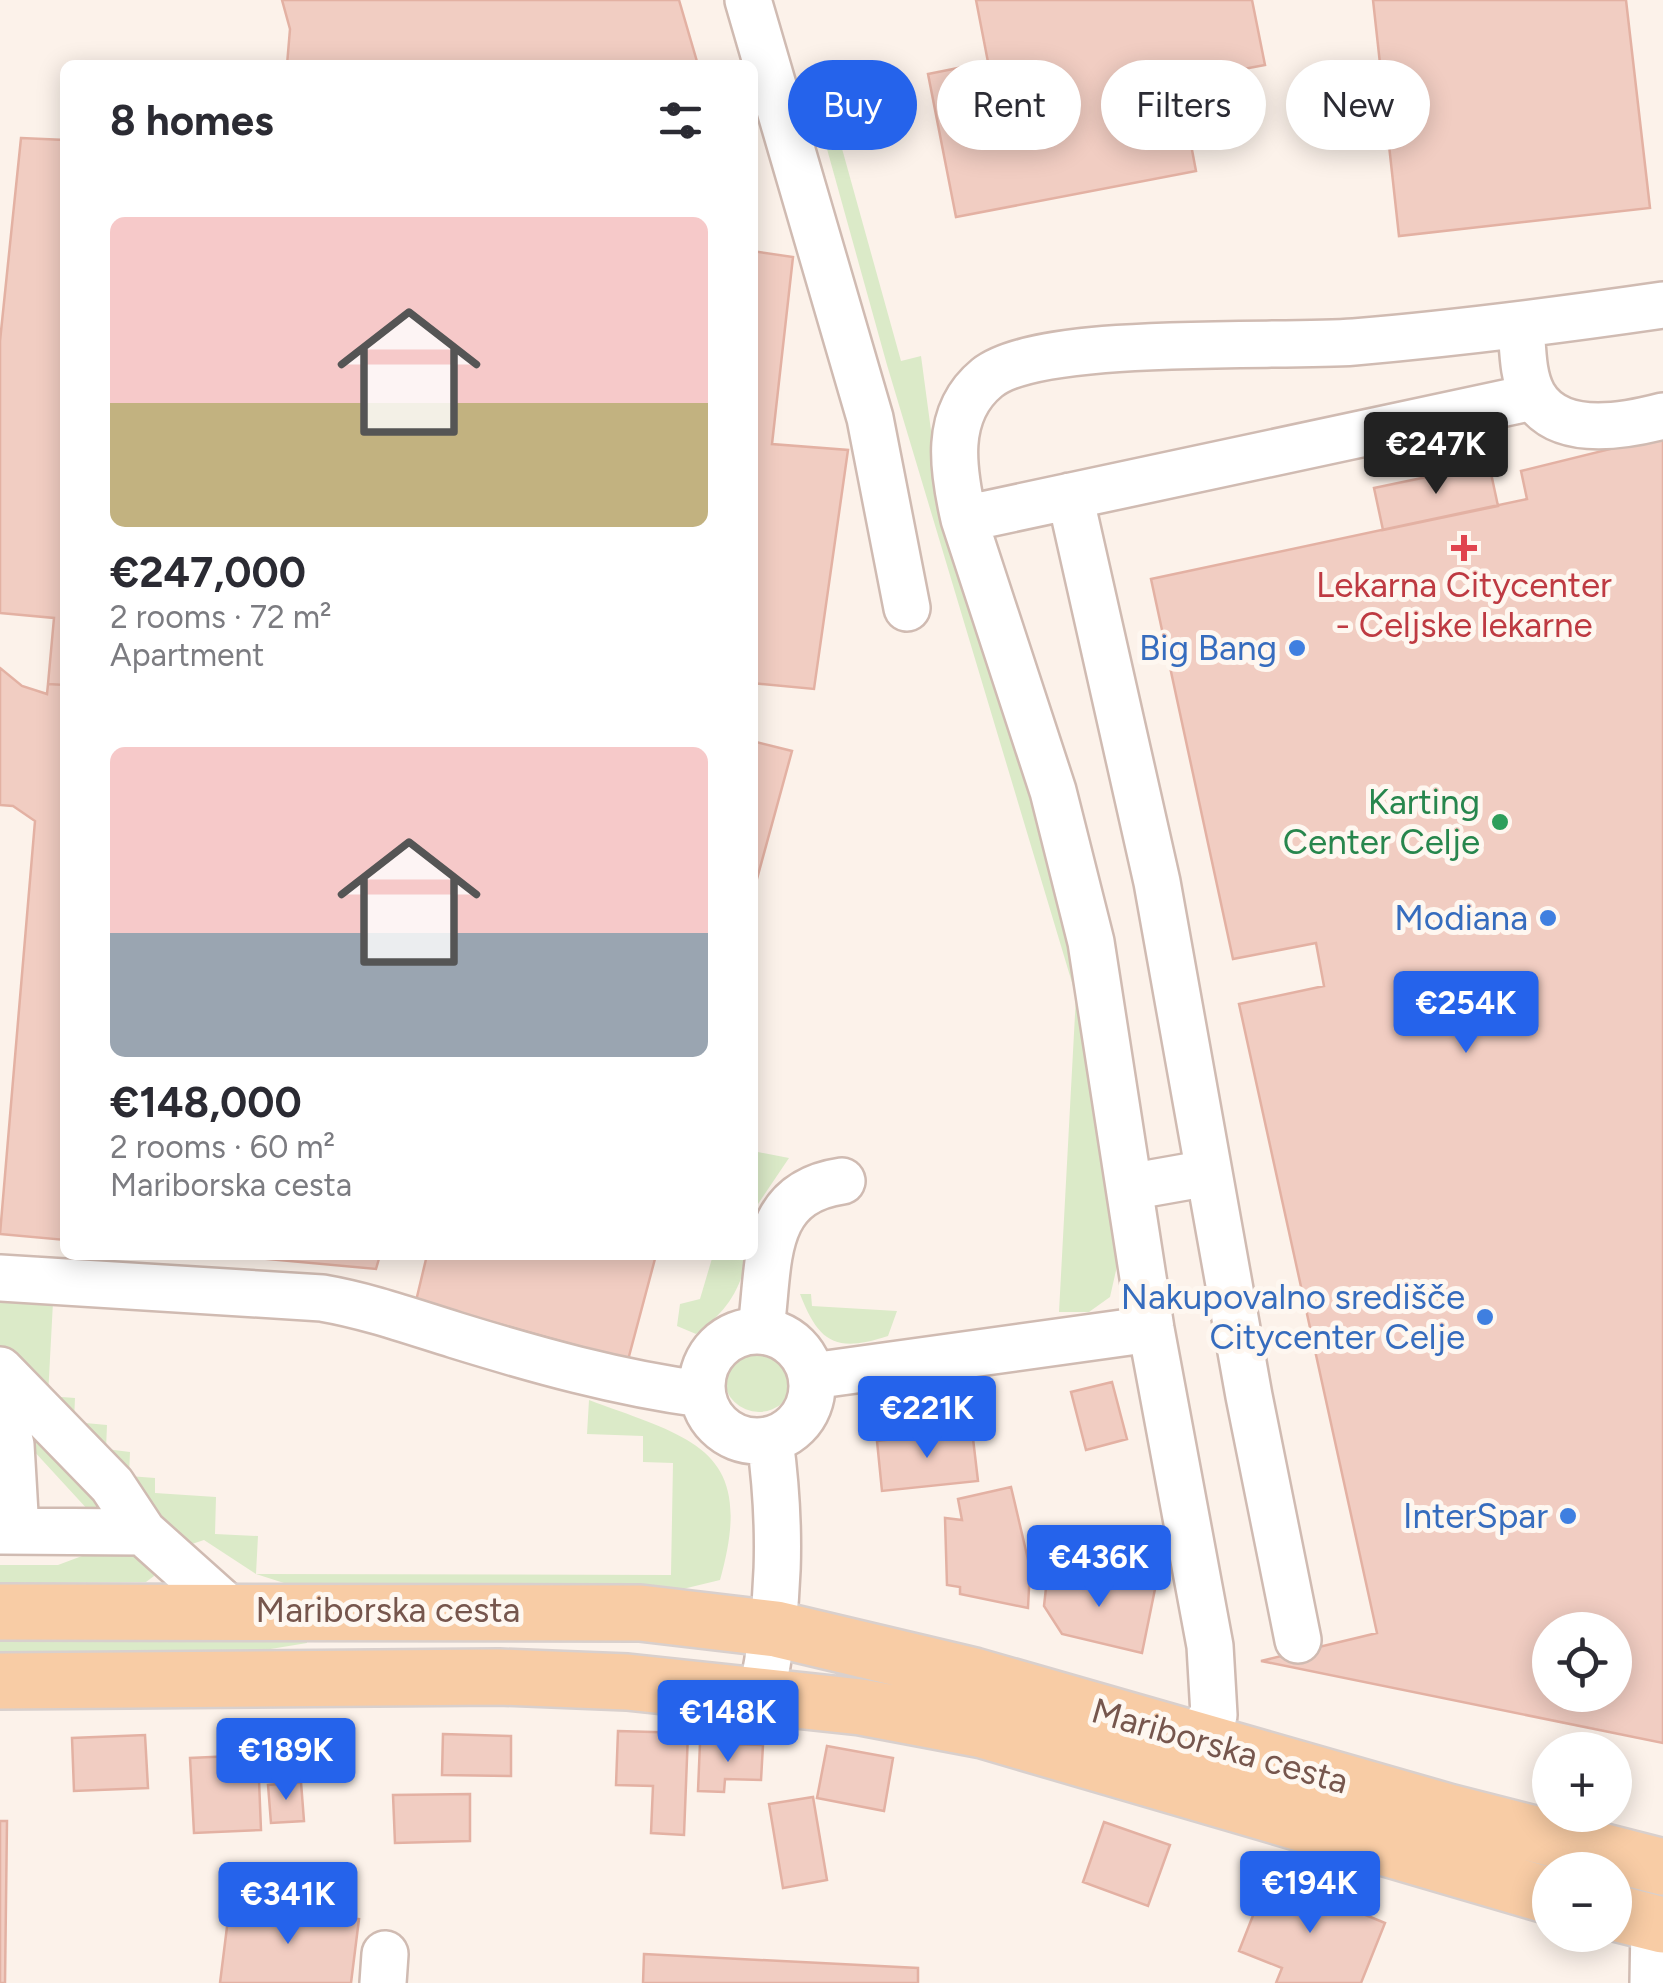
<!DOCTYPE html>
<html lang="en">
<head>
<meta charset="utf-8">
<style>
	body { margin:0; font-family:Figtree,sans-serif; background:#f2f2f3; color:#2b2b33; height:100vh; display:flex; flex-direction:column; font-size:38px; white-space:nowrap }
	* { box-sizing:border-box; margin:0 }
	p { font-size:32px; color:#7c7c81 }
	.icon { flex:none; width:55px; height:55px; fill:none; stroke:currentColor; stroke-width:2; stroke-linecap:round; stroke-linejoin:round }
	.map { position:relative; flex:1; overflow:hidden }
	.drawer { position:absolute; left:60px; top:60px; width:698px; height:1200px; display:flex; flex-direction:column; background:#fff; border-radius:15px; box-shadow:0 5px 25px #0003 }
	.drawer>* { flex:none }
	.guide { position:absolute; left:788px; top:60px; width:725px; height:90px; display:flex; gap:20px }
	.controls { position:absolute; left:1532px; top:1612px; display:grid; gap:20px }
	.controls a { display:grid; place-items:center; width:100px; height:100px; border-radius:50%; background:#fff; box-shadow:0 5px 25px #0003; font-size:50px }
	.price { position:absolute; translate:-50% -85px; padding:0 22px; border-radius:10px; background:#2563eb; color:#fff; font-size:32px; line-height:65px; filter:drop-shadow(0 2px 5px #0008) }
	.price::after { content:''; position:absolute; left:50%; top:60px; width:30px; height:22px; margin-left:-15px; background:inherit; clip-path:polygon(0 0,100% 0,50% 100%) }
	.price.selected { background:#222; color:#fff }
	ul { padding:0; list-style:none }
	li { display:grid; align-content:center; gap:20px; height:530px; padding:0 50px }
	li span { display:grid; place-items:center; height:310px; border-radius:15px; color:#555 }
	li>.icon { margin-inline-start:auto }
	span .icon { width:180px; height:180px; fill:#fffc; stroke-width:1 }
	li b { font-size:42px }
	h2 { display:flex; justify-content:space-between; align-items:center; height:120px; padding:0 50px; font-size:42px }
	.pill { padding:0 35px; border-radius:45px; background:#fff; box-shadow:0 5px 25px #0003; font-size:35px; line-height:90px }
	.pill.selected { background:#2563eb; color:#fff }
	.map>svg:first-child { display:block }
	.green { fill:#dbeac8 }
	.building { fill:#f1cdc2; stroke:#e3b1a3; stroke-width:2.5; fill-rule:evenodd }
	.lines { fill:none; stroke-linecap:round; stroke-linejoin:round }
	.minor-casing { stroke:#d0bbb2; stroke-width:50 }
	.major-casing { stroke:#d9d0cd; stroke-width:60 }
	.minor { stroke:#fff; stroke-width:45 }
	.major { stroke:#f8cca5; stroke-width:55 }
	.health-dot { fill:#e0444e; stroke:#fef7f0; stroke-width:4 }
	.shop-dot { fill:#3f7fe0; stroke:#fef7f0; stroke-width:4 }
	.leisure-dot { fill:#2e9e5b; stroke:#fef7f0; stroke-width:4 }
	.labels { text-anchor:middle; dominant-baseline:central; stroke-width:10; stroke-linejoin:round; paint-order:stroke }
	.health-label { font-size:35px; fill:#be3a42; stroke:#fef7f0 }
	.shop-label { font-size:35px; fill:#366cbe; stroke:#fef7f0; text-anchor:end }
	.leisure-label { font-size:35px; fill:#27864d; stroke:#fef7f0; text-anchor:end }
	.street-label { font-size:35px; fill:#76564d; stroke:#fef7f0 }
</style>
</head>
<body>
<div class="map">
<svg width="1663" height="1983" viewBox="0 0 1663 1983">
	<rect width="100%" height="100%" fill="#fcf2ea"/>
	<!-- green -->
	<path class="green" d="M 826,91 L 901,361 L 921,356 L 937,475 L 1066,915 L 1122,1244 L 1110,1297 L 1089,1312 L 1059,1312 L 1076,996 L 887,365 L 812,95 Z
		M 753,1151 L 789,1158 L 756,1207 L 753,1226 Z
		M 713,1255 L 747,1255 C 741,1291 725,1313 696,1334 L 677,1326 L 680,1304 L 700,1299 Z
		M 800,1294 L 811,1294 L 812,1306 L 897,1311 L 888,1336 C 836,1353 819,1343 800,1294 Z
		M 0,1297 L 53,1302 L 48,1396 L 75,1398 L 74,1422 L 107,1425 L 106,1449 L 130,1452 L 129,1476 L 155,1478 L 155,1493 L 216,1497 L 215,1534 L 258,1536 L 256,1574 L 671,1575 L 673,1463 L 643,1462 L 643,1436 L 587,1434 L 589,1400 C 694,1439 757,1449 720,1580 L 658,1595 L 284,1583 L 256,1574 L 204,1540 L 186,1546 L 0,1355 Z
		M724 1377a35 35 0 1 1 70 0a35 35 0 1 1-70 0Z
		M 27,1421 L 102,1507 L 89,1511 L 32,1449 Z
		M 106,1547 C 125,1551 148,1554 154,1576 L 146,1582 L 0,1583 L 0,1565 L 58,1565 Z
		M 307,1638 L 307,1643 L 187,1663 L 0,1664 L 0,1642 Z"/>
	<!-- building -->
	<path class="building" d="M 282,0 L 679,0 L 698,65 L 287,65 L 290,29 Z
		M 976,0 L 1252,0 L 1265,65 L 1179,81 L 1196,171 L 956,217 L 928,74 L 988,62 Z
		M 1373,0 L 1626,0 L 1650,208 L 1399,236 Z
		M 21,138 L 65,140 L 65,685 L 48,684 L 54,618 L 0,613 L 0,341 Z
		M 752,251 L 793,257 L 772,444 L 848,450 L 814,689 L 752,683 Z
		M 1663,436 L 1663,1743 L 1261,1661 L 1377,1633 L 1239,1004 L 1324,986 L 1316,943 L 1233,959 L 1151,579 L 1527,499 L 1521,471 ZM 1550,1630 L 1615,1630 L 1615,1695 L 1550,1695 Z
		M 1489,464 L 1498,506 L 1383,530 L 1374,488 Z
		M 0,668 L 22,686 L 47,694 L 48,684 L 65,685 L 65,1240 L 0,1234 L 35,821 L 13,806 L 0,805 Z
		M 752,741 L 792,751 L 752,897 Z
		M 223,1255 L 380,1255 L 376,1269 Z
		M 427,1255 L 656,1255 L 628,1360 L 416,1301 Z
		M 1112,1382 L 1127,1439 L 1086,1450 L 1071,1392 Z
		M 972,1430 L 978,1481 L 882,1491 L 877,1441 Z
		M 1011,1487 L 1030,1568 L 1028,1608 L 960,1594 L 960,1587 L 947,1585 L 945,1518 L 962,1520 L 958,1499 Z
		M 1048,1570 L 1155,1589 L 1142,1653 L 1062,1634 L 1044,1606 Z
		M 618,1731 L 688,1733 L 684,1835 L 651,1833 L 653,1786 L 616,1785 Z
		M 443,1734 L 511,1736 L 511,1776 L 442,1775 Z
		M 145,1735 L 148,1788 L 74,1791 L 72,1738 Z
		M 268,1735 L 352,1735 L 352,1774 L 293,1775 L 294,1759 L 268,1760 Z
		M 700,1743 L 763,1745 L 761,1780 L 725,1779 L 724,1792 L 698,1791 Z
		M 827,1746 L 893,1758 L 884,1811 L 817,1798 Z
		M 258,1755 L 261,1830 L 194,1833 L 190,1758 Z
		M 301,1782 L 304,1821 L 271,1823 L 268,1785 Z
		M 470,1794 L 470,1841 L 395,1843 L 393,1795 Z
		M 813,1797 L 827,1880 L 783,1888 L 769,1804 Z
		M 0,1821 L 7,1821 L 5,1983 L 0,1983 Z
		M 1104,1822 L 1170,1845 L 1148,1906 L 1083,1882 Z
		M 1269,1875 L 1385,1923 L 1361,1983 L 1276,1983 L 1282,1968 L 1239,1951 Z
		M 230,1903 L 359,1919 L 351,1983 L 220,1983 Z
		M 644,1954 L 918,1968 L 918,1983 L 643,1983 Z"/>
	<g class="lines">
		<defs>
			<path id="minor" d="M 748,0 L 870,418 L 907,608
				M 1521,326 C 1523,348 1522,375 1533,395 C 1558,439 1625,426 1663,416
				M 1070,496 L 1157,882 L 1249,1396 L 1298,1640
				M 964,519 L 1533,397
				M 1129,1187 L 1208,1173
				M 0,1278 L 322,1298 C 368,1306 410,1321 455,1335 C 536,1360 618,1383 701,1394
				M 761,1329 C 770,1263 760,1193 842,1181
				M702 1386a55 55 0 1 1 110 0a55 55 0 1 1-110 0Z
				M 0,1370 L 112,1485 L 143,1532 L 229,1609
				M 812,1376 L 1151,1329
				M 0,1399 L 11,1445 L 16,1531
				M 0,1531 L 143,1532
				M 761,1696 C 780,1608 782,1529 770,1440
				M 1196,1736 L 1214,1715 L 1210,1646 L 1151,1329 L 1091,942 L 1053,791 L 964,519 C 953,471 943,414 987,378 C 1041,335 1276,348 1354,342 C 1458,333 1560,320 1663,305
				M 383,1983 L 385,1954
				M 1653,1983 L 1654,1924"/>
			<path id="major" d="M 0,1612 L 640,1613 L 776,1629 L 974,1676 L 1448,1812 L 1663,1867
				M 0,1681 L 499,1677 L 627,1682 L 861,1707 L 983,1730 L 1550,1896
				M 1615,1913 L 1663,1925"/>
		</defs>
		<!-- minor casing -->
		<use href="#minor" class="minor-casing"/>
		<!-- major casing -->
		<use href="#major" class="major-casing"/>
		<!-- minor -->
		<use href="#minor" class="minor"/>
		<!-- major -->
		<use href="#major" class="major"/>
	</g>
	<!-- markers -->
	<path class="health-dot" d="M1459 533h10v10h10v10h-10v10h-10v-10h-10v-10h10z"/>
	<g class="shop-dot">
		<circle cx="1297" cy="648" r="10"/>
		<circle cx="1548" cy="918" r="10"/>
		<circle cx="1485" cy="1317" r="10"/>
		<circle cx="1568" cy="1516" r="10"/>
	</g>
	<circle class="leisure-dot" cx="1500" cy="822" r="10"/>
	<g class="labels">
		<!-- health labels -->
		<g class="health-label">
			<text x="1464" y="585">Lekarna Citycenter<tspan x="1464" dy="40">- Celjske lekarne</tspan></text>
		</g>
		<!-- shop labels -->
		<g class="shop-label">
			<text x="1277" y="648">Big Bang</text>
			<text x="1528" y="918">Modiana</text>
			<text x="1465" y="1297">Nakupovalno središče<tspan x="1465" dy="40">Citycenter Celje</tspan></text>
			<text x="1548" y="1516">InterSpar</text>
		</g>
		<!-- leisure labels -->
		<g class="leisure-label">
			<text x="1480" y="802">Karting<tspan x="1480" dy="40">Center Celje</tspan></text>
		</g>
		<!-- street labels -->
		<g class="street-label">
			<text x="388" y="1610">Mariborska cesta</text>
			<text transform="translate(1220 1746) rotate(16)">Mariborska cesta</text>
		</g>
	</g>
</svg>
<div class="controls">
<a><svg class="icon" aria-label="locate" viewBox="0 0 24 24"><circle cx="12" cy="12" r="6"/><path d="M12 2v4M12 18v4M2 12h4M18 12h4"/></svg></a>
<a>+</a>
<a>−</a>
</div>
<b class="price selected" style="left:1436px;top:497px">€247K</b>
<b class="price" style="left:1466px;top:1056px">€254K</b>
<b class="price" style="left:927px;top:1461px">€221K</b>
<b class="price" style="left:1099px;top:1610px">€436K</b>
<b class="price" style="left:728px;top:1765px">€148K</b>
<b class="price" style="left:286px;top:1803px">€189K</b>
<b class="price" style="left:1310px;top:1936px">€194K</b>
<b class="price" style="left:288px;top:1947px">€341K</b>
<div class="guide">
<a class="pill selected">Buy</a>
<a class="pill">Rent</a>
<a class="pill">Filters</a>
<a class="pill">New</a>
</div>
<section class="drawer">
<h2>8 homes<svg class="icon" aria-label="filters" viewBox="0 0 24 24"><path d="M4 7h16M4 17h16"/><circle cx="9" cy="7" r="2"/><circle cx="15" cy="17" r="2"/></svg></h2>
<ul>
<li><span style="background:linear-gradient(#f6c9c9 60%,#c2b280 0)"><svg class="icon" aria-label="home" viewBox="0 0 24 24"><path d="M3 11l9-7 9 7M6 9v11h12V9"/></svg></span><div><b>€247,000</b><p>2 rooms · 72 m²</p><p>Apartment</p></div></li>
<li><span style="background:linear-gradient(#f6c9c9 60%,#9aa5b1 0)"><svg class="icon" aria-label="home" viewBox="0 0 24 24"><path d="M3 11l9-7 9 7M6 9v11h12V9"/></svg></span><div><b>€148,000</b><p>2 rooms · 60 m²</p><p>Mariborska cesta</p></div></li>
</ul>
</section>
</div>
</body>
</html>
